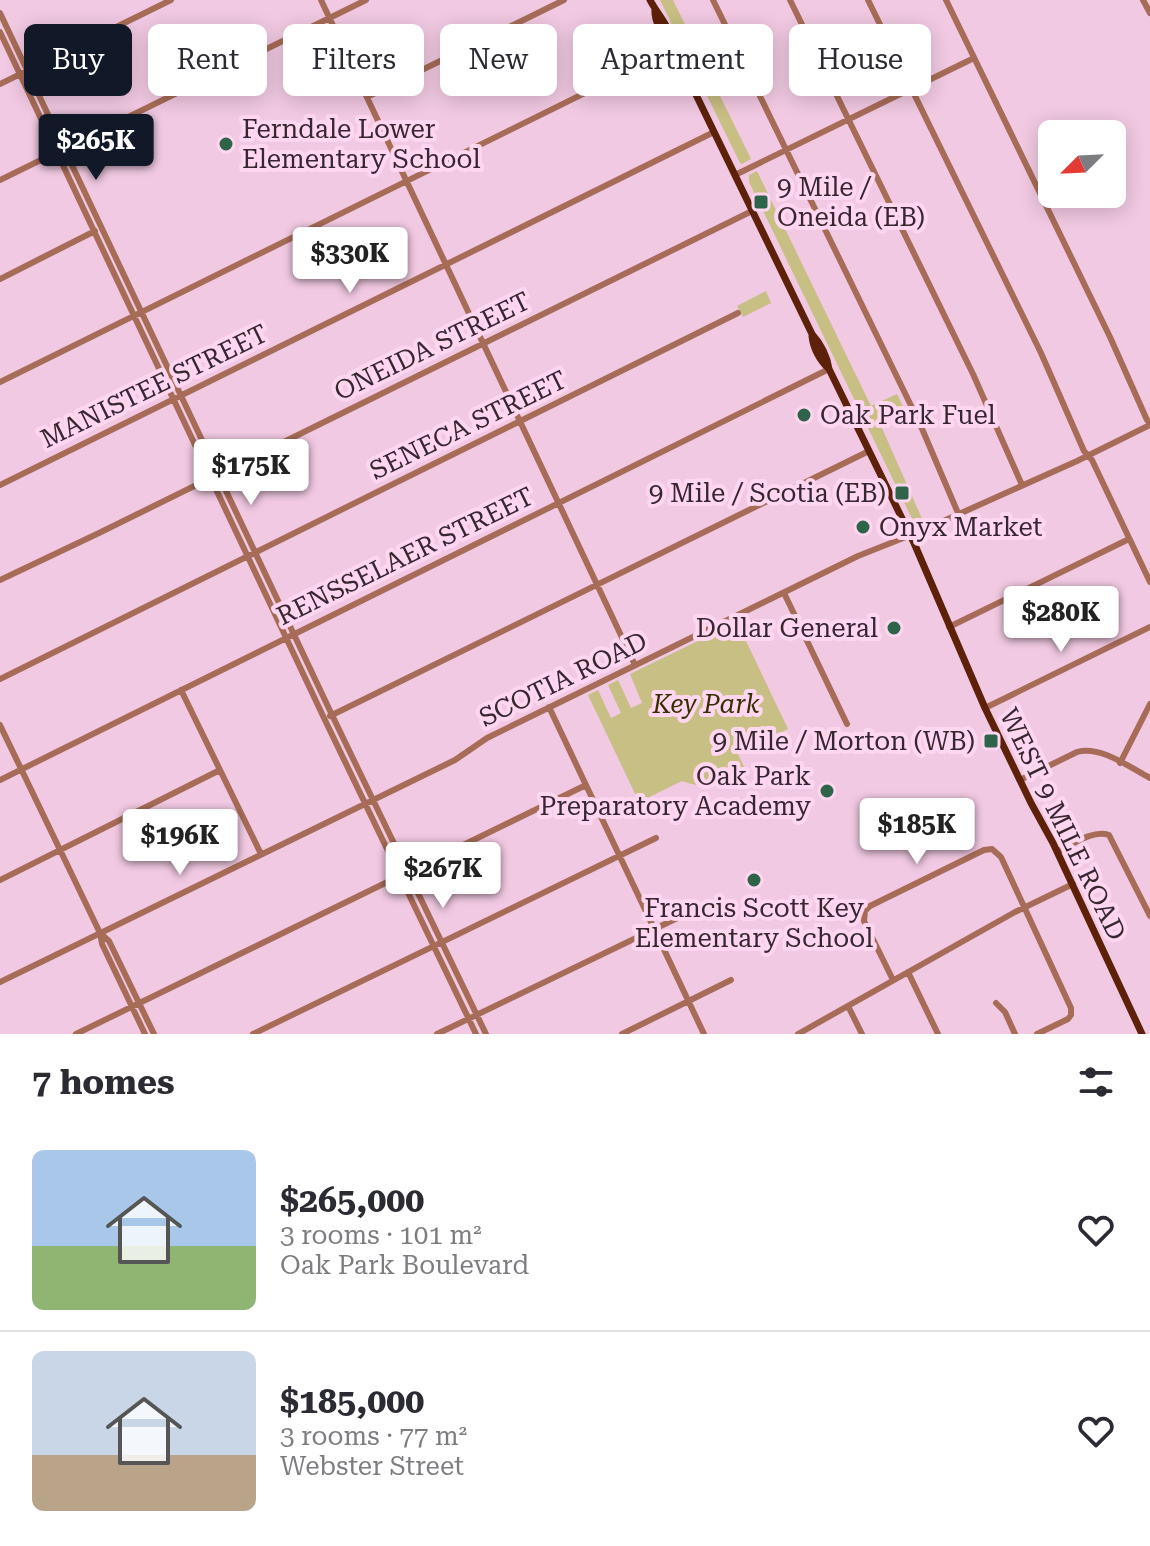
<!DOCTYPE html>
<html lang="en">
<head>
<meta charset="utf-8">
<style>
	body { margin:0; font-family:"Roboto Serif",serif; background:#f2f2f3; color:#2b2b33; height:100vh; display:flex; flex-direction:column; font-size:30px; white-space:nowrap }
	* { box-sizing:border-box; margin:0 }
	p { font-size:26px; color:#7c7c81 }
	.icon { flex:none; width:44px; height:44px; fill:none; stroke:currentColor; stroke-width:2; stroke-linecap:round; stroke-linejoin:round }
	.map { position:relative; height:1034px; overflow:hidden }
	.side { display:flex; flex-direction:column; background:#fff; flex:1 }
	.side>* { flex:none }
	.guide { position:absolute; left:24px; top:24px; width:1102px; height:72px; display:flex; gap:16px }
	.needle { width:52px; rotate:246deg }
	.fabs { position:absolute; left:1038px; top:120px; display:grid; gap:16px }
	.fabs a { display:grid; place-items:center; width:88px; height:88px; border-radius:12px; background:#fff; box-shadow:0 4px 20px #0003; font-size:40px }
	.price { position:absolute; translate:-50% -68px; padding:0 18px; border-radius:8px; background:#fff; color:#222; font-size:26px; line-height:52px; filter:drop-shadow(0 2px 4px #0008) }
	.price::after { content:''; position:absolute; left:50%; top:48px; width:24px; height:18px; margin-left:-12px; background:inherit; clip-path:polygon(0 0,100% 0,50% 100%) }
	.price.active { background:#111827; color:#fff }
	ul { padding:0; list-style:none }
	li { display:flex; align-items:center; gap:24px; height:200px; padding:0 32px }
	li+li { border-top:2px solid #e1e1e2 }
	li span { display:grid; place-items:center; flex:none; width:224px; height:160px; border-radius:12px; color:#555 }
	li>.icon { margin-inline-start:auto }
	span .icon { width:96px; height:96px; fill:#fffc; stroke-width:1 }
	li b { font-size:34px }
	h2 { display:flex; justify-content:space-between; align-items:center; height:96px; padding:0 32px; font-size:34px }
	.tag { padding:0 28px; border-radius:12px; background:#fff; box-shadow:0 4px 20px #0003; font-size:28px; line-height:72px }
	.tag.active { background:#111827; color:#fff }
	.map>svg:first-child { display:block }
	.green { fill:#c8bf85 }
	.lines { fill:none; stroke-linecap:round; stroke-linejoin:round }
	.minor { stroke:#a76c57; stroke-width:6 }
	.major { stroke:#5c2108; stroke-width:7 }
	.poi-dot { fill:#2e644a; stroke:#ffd6ef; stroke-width:3 }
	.labels { text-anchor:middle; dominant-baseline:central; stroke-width:8; stroke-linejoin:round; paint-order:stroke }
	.poi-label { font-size:26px; fill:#372731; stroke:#ffd6ef; text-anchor:start }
	.street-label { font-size:26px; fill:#372731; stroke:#ffd6ef }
	.park-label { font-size:26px; font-style:italic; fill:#342e01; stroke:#ffd6ef }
</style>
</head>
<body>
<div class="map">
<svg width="1150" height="1034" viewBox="0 0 1150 1034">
	<rect width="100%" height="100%" fill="#f1c9e2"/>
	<!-- green -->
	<path class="green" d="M 660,0 L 673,0 L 751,159 L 742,164 L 740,163 Z
		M 757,171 L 871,406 L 897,394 L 903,406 L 878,419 L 923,521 L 915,525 L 749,182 L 749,175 Z
		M 766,291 L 771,303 L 743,317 L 737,306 Z
		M 737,622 L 788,729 L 738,754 L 747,773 C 726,787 706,790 682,781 L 639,802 L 588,695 L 598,690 L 611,718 L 621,713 L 608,685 L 618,680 L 631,708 L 642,703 L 630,674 Z"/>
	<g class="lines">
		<!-- minor -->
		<path class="minor" d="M 321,0 L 635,665
			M 713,0 L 920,424 L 958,513
			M 790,0 L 973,374 L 1022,485
			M 868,0 L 1041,353 L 1084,451 L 1092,460 L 1150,582
			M 946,0 L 1110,337 L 1147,420 L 1150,424
			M 1143,0 L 1150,13
			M 0,13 L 332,715 L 486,1034
			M 0,32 L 324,718 L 476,1034
			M 0,84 L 171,0
			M 367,97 L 564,0
			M 735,175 L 974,58
			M 0,180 L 366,0
			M 0,279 L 95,231
			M 0,382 L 674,49
			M 0,485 L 714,132
			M 0,580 L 99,533 L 752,211
			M 784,593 L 847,724
			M 949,627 L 1129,539
			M 0,679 L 738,313
			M 181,690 L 261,854
			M 549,707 L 704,1034
			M 985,708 L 1150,627
			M 330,716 L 869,451
			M 0,725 L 100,933
			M 1120,763 L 1150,704
			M 0,780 L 829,369
			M 1020,780 L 1077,752 C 1100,745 1129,767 1150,778
			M 1057,852 C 1072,845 1093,829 1109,835 L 1150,916
			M 0,880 L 220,770
			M 908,972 L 938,1034
			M 893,980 L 864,921 L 865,911 L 870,906 L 984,850 L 992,849 L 1001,857 L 1071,1008 L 1071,1015 L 1068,1019 L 1037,1034
			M 0,982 L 455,760 L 487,738 L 858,556 L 921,531 L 1077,461 L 1150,425
			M 996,1003 L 1005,1012 L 1015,1034
			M 848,1006 L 862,1034
			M 76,1034 L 586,785
			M 145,1034 L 102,944 L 100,933 L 109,941 L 154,1034
			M 253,1034 L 656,838
			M 437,1034 L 694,910
			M 622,1034 L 731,980
			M 798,1034 L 1015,912 L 1073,884"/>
		<!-- major -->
		<path class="major" d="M 650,0 C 657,14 670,25 670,41 L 812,334 C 821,344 827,356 829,369 L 914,543 L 985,708 L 1031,803 L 1053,843 L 1142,1034
			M 655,9 C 654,20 662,36 670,41
			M 812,336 C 813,348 820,361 829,369"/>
	</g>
	<!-- markers -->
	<g class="poi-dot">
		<circle cx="226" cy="144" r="8"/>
		<rect x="753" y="194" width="16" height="16" rx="4"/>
		<circle cx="804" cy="415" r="8"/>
		<rect x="894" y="485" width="16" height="16" rx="4"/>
		<circle cx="863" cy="527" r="8"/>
		<circle cx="894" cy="628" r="8"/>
		<rect x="983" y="733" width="16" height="16" rx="4"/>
		<circle cx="827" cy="791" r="8"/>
		<circle cx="754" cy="880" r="8"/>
	</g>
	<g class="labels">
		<!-- poi labels -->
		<g class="poi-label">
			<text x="242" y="129">Ferndale Lower<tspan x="242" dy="30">Elementary School</tspan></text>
			<text x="777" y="187">9 Mile /<tspan x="777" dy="30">Oneida (EB)</tspan></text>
			<text x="820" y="415">Oak Park Fuel</text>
			<text x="886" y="493" text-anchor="end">9 Mile / Scotia (EB)</text>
			<text x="879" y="527">Onyx Market</text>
			<text x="878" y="628" text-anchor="end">Dollar General</text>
			<text x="975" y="741" text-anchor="end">9 Mile / Morton (WB)</text>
			<text x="811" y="776" text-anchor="end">Oak Park<tspan x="811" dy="30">Preparatory Academy</tspan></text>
			<text x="754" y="908" text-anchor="middle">Francis Scott Key<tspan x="754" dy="30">Elementary School</tspan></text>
		</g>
		<!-- street labels -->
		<g class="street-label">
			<text transform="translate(432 346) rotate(-26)">ONEIDA STREET</text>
			<text transform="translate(154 386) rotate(-26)">MANISTEE STREET</text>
			<text transform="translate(468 425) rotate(-26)">SENECA STREET</text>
			<text transform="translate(405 556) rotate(-26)">RENSSELAER STREET</text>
			<text transform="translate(563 679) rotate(-26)">SCOTIA ROAD</text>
			<text transform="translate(1063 824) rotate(64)">WEST 9 MILE ROAD</text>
		</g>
		<!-- park labels -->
		<g class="park-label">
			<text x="706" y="704">Key Park</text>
		</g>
	</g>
</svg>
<div class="fabs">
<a><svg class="needle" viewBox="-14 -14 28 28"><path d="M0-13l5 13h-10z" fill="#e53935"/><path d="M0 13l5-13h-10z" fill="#7c7c81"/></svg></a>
</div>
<b class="price active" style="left:96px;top:182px">$265K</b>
<b class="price" style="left:350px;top:295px">$330K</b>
<b class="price" style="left:251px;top:507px">$175K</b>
<b class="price" style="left:1061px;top:654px">$280K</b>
<b class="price" style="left:917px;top:866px">$185K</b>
<b class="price" style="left:180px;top:877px">$196K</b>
<b class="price" style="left:443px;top:910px">$267K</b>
<div class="guide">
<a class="tag active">Buy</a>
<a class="tag">Rent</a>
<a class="tag">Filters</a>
<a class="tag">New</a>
<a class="tag">Apartment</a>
<a class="tag">House</a>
</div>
</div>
<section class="side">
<h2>7 homes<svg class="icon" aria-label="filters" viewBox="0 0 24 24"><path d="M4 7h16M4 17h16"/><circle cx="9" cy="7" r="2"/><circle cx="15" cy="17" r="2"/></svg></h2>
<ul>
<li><span style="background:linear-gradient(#a9c7e8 60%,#8fb573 0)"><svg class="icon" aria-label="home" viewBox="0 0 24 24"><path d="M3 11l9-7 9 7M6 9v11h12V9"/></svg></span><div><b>$265,000</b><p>3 rooms · 101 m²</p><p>Oak Park Boulevard</p></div><svg class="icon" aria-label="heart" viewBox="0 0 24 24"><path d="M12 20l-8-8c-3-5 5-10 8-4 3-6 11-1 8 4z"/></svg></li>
<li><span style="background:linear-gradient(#c9d6e8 65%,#b9a48a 0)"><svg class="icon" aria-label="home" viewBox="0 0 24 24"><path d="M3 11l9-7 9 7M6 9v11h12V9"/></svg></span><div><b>$185,000</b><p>3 rooms · 77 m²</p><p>Webster Street</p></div><svg class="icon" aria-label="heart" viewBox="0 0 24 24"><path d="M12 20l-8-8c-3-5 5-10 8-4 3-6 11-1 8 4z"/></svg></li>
</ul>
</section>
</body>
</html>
